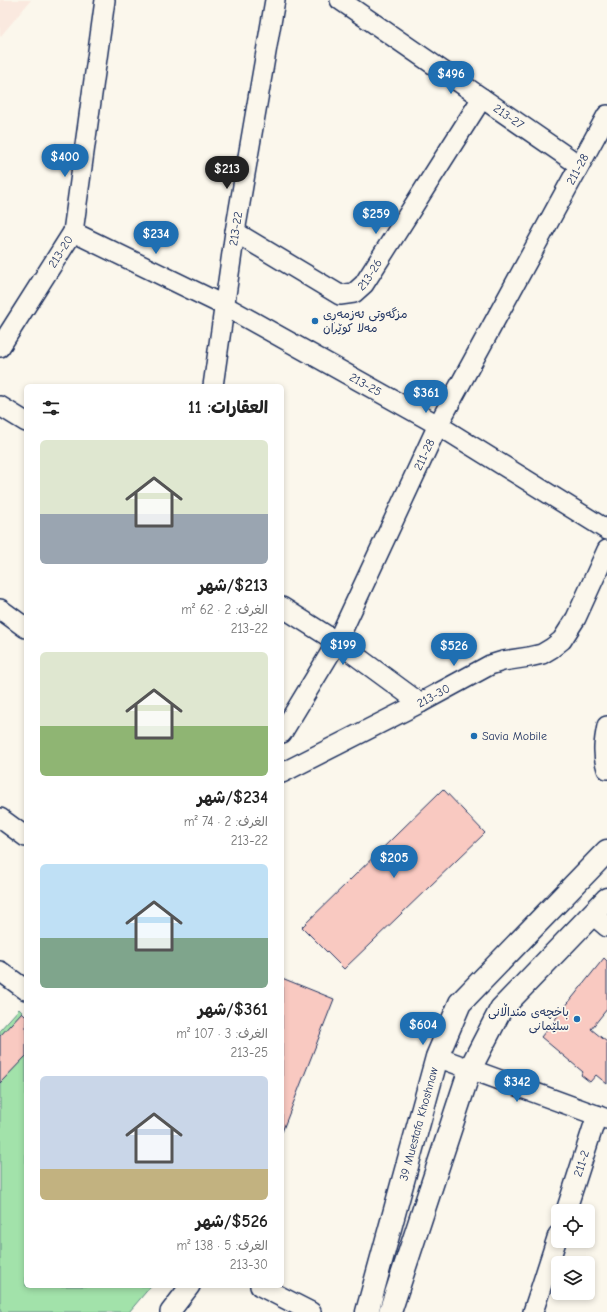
<!DOCTYPE html>
<html lang="ar">
<head>
<meta charset="utf-8">
<style>
	body { margin:0; font-family:"Comic Neue","Playpen Sans Arabic",sans-serif; background:#f2f2f2; color:#222; direction:rtl; height:100vh; display:flex; flex-direction:column; font-size:15px; white-space:nowrap }
	* { box-sizing:border-box; margin:0 }
	p { font-size:13px; color:#767676 }
	.icon { flex:none; width:22px; height:22px; fill:none; stroke:currentColor; stroke-width:2; stroke-linecap:round; stroke-linejoin:round }
	.map { position:relative; flex:1; overflow:hidden; direction:ltr }
	.side { position:absolute; left:24px; top:384px; width:260px; height:904px; display:flex; flex-direction:column; background:#fff; border-radius:6px; box-shadow:0 2px 6px #0003; direction:rtl }
	.side>* { flex:none }
	.controls { position:absolute; left:551px; top:1204px; display:grid; gap:8px }
	.controls a { display:grid; place-items:center; width:44px; height:44px; border-radius:6px; background:#fff; box-shadow:0 2px 6px #0003; font-size:20px }
	.price { position:absolute; translate:-50% -34px; padding:0 9px; border-radius:14px; background:#1f6fb2; color:#fff; font-size:13px; line-height:26px; filter:drop-shadow(0 1px 2px #0008) }
	.price::after { content:''; position:absolute; left:50%; top:24px; width:12px; height:9px; margin-left:-6px; background:inherit; clip-path:polygon(0 0,100% 0,50% 100%) }
	.price.current { background:#222; color:#fff }
	ul { padding:0; list-style:none }
	li { display:grid; align-content:center; gap:8px; height:212px; padding:0 16px }
	li span { display:grid; place-items:center; height:124px; border-radius:6px; color:#555 }
	li>.icon { margin-inline-start:auto }
	span .icon { width:72px; height:72px; fill:#fffc; stroke-width:1 }
	li b { font-size:17px }
	h2 { display:flex; justify-content:space-between; align-items:center; height:48px; padding:0 16px; font-size:17px }
	.map>svg:first-child { display:block }
	.built { fill:#fae9df }
	.green { fill:#a2e2aa; stroke:#5e8884 }
	.building { fill:#f9c9c1; stroke:#1b2f5e }
	.lines { fill:none; stroke-linecap:round; stroke-linejoin:round }
	.minor-casing { stroke:#1b2f5e; stroke-width:22 }
	.secondary-casing { stroke:#1b2f5e; stroke-width:25 }
	.minor { stroke:#fbf7ec; stroke-width:19 }
	.secondary { stroke:#fbf7ec; stroke-width:22 }
	.poi-dot { fill:#1f6fb2; stroke:#fbf7ec; stroke-width:1.5 }
	.labels { text-anchor:middle; dominant-baseline:central; stroke-width:3.5; stroke-linejoin:round; paint-order:stroke }
	.street-label { font-size:12px; fill:#1b2f5e; stroke:#fbf7ec }
	.poi-label { font-size:12px; fill:#1b2f5e; stroke:#fbf7ec; text-anchor:start }
</style>
</head>
<body>
<div class="map">
<svg width="607" height="1312" viewBox="0 0 607 1312">
	<rect width="100%" height="100%" fill="#fbf7ec"/>
	<filter id="ink" filterUnits="userSpaceOnUse"><feTurbulence type="fractalNoise" baseFrequency=".025" numOctaves="2"/><feDisplacementMap in="SourceGraphic" scale="8" xChannelSelector="R" yChannelSelector="G"/><feConvolveMatrix kernelMatrix="1 2 1 2 8 2 1 2 1" color-interpolation-filters="sRGB"/></filter>
	<g filter="url(#ink)">
		<!-- built -->
		<path class="built" d="M 0,0 L 31,0 L 0,37 Z"/>
		<!-- green -->
		<path class="green" d="M 19,1009 L 26,1016 L 26,1286 L 151,1286 L 129,1312 L 0,1312 L 0,1030 Z"/>
		<!-- building -->
		<path class="building" d="M 443,789 L 485,833 L 344,969 L 302,927 Z
			M 604,958 L 607,961 L 607,1009 L 591,1029 L 607,1042 L 607,1084 L 596,1075 L 590,1082 L 581,1075 L 583,1072 L 541,1037 Z
			M 282,978 L 334,999 L 282,1132 Z
			M 22,1012 L 26,1016 L 26,1056 L 0,1083 L 0,1036 Z"/>
		<g class="lines">
			<defs>
				<g id="minor">
					<path id="s1" d="M 340,0 L 579,165"/>
					<path id="s2" d="M 73,232 L 225,306 L 438,425 L 607,530"/>
					<path id="s3" d="M 235,232 L 340,295 L 354,293 L 364,284 L 482,98"/>
					<path id="s4" d="M 0,347 L 73,232 L 105,0"/>
					<path id="s5" d="M 213,386 L 235,232 L 275,0"/>
					<path d="M 0,406 L 26,422"/>
					<path d="M 282,607 L 337,642 L 420,703"/>
					<path d="M 0,609 L 26,628"/>
					<path d="M 607,726 C 604,741 602,754 607,769"/>
					<path id="s6" d="M 282,733 L 337,642 L 438,425 L 607,115"/>
					<path id="s7" d="M 282,773 L 420,703 L 490,665 L 503,661 L 529,657 L 542,654 L 552,648 L 562,640 L 576,618 L 607,550"/>
					<path d="M 0,818 L 26,837"/>
					<path d="M 592,914 L 607,927"/>
					<path d="M 0,971 L 26,990"/>
					<path d="M 437,1057 L 607,1119"/>
					<path id="s8" d="M 566,1211 L 597,1115"/>
					<path d="M 260,1286 L 311,1312"/>
					<path d="M 170,1312 L 190,1286"/>
					<path d="M 533,1312 L 558,1235"/>
				</g>
				<g id="secondary">
					<path id="s9" d="M 367,1312 L 437,1057 L 460,1003 L 607,851"/>
					<path d="M 390,1312 L 470,1069 L 501,1009 L 607,899"/>
				</g>
			</defs>
			<!-- minor casing -->
			<use href="#minor" class="minor-casing"/>
			<!-- secondary casing -->
			<use href="#secondary" class="secondary-casing"/>
			<!-- minor -->
			<use href="#minor" class="minor"/>
			<!-- secondary -->
			<use href="#secondary" class="secondary"/>
		</g>
	</g>
	<!-- markers -->
	<g class="poi-dot">
		<circle cx="315" cy="321" r="4"/>
		<circle cx="474" cy="736" r="4"/>
		<circle cx="577" cy="1019" r="4"/>
	</g>
	<g class="labels">
		<!-- street labels -->
		<g class="street-label">
			<text stroke="none"><textPath href="#s1" startOffset="205">213-27</textPath></text>
			<text stroke="none"><textPath href="#s6" startOffset="637">211-28</textPath></text>
			<text stroke="none"><textPath href="#s5" startOffset="159">213-22</textPath></text>
			<text stroke="none"><textPath href="#s4" startOffset="113">213-20</textPath></text>
			<text stroke="none"><textPath href="#s3" startOffset="161">213-26</textPath></text>
			<text stroke="none"><textPath href="#s2" startOffset="330">213-25</textPath></text>
			<text stroke="none"><textPath href="#s6" startOffset="313">211-28</textPath></text>
			<text stroke="none"><textPath href="#s7" startOffset="170">213-30</textPath></text>
			<text stroke="none"><textPath href="#s9" startOffset="195">39 Muestafa Khoshnaw</textPath></text>
			<text stroke="none"><textPath href="#s8" startOffset="50">211-2</textPath></text>
		</g>
		<!-- poi labels -->
		<g class="poi-label">
			<text x="323" y="314">مزگەوتی ئەزمەڕی<tspan x="323" dy="14">مەلا کوێران</tspan></text>
			<text x="482" y="736">Savia Mobile</text>
			<text x="569" y="1012" text-anchor="end">باخچەی منداڵانی<tspan x="569" dy="14">سلێمانی</tspan></text>
		</g>
	</g>
</svg>
<div class="controls">
<a><svg class="icon" aria-label="locate" viewBox="0 0 24 24"><circle cx="12" cy="12" r="6"/><path d="M12 2v4M12 18v4M2 12h4M18 12h4"/></svg></a>
<a><svg class="icon" aria-label="layers" viewBox="0 0 24 24"><path d="M12 4l9 5-9 5-9-5zM3 14l9 5 9-5"/></svg></a>
</div>
<b class="price" style="left:451px;top:95px">$496</b>
<b class="price" style="left:65px;top:178px">$400</b>
<b class="price current" style="left:227px;top:190px">$213</b>
<b class="price" style="left:376px;top:235px">$259</b>
<b class="price" style="left:156px;top:255px">$234</b>
<b class="price" style="left:426px;top:414px">$361</b>
<b class="price" style="left:343px;top:666px">$199</b>
<b class="price" style="left:454px;top:667px">$526</b>
<b class="price" style="left:394px;top:879px">$205</b>
<b class="price" style="left:423px;top:1046px">$604</b>
<b class="price" style="left:517px;top:1103px">$342</b>
<section class="side">
<h2>العقارات: 11<svg class="icon" aria-label="filters" viewBox="0 0 24 24"><path d="M4 7h16M4 17h16"/><circle cx="9" cy="7" r="2"/><circle cx="15" cy="17" r="2"/></svg></h2>
<ul>
<li><span style="background:linear-gradient(#dfe7d0 60%,#9aa5b1 0)"><svg class="icon" aria-label="home" viewBox="0 0 24 24"><path d="M3 11l9-7 9 7M6 9v11h12V9"/></svg></span><div><b>$213/شهر</b><p>الغرف: 2 · 62 m²</p><p>213-22</p></div></li>
<li><span style="background:linear-gradient(#dfe7d0 60%,#8fb573 0)"><svg class="icon" aria-label="home" viewBox="0 0 24 24"><path d="M3 11l9-7 9 7M6 9v11h12V9"/></svg></span><div><b>$234/شهر</b><p>الغرف: 2 · 74 m²</p><p>213-22</p></div></li>
<li><span style="background:linear-gradient(#bfe0f5 60%,#7fa58c 0)"><svg class="icon" aria-label="home" viewBox="0 0 24 24"><path d="M3 11l9-7 9 7M6 9v11h12V9"/></svg></span><div><b>$361/شهر</b><p>الغرف: 3 · 107 m²</p><p>213-25</p></div></li>
<li><span style="background:linear-gradient(#c9d6e8 75%,#c2b280 0)"><svg class="icon" aria-label="home" viewBox="0 0 24 24"><path d="M3 11l9-7 9 7M6 9v11h12V9"/></svg></span><div><b>$526/شهر</b><p>الغرف: 5 · 138 m²</p><p>213-30</p></div></li>
</ul>
</section>
</div>
</body>
</html>
